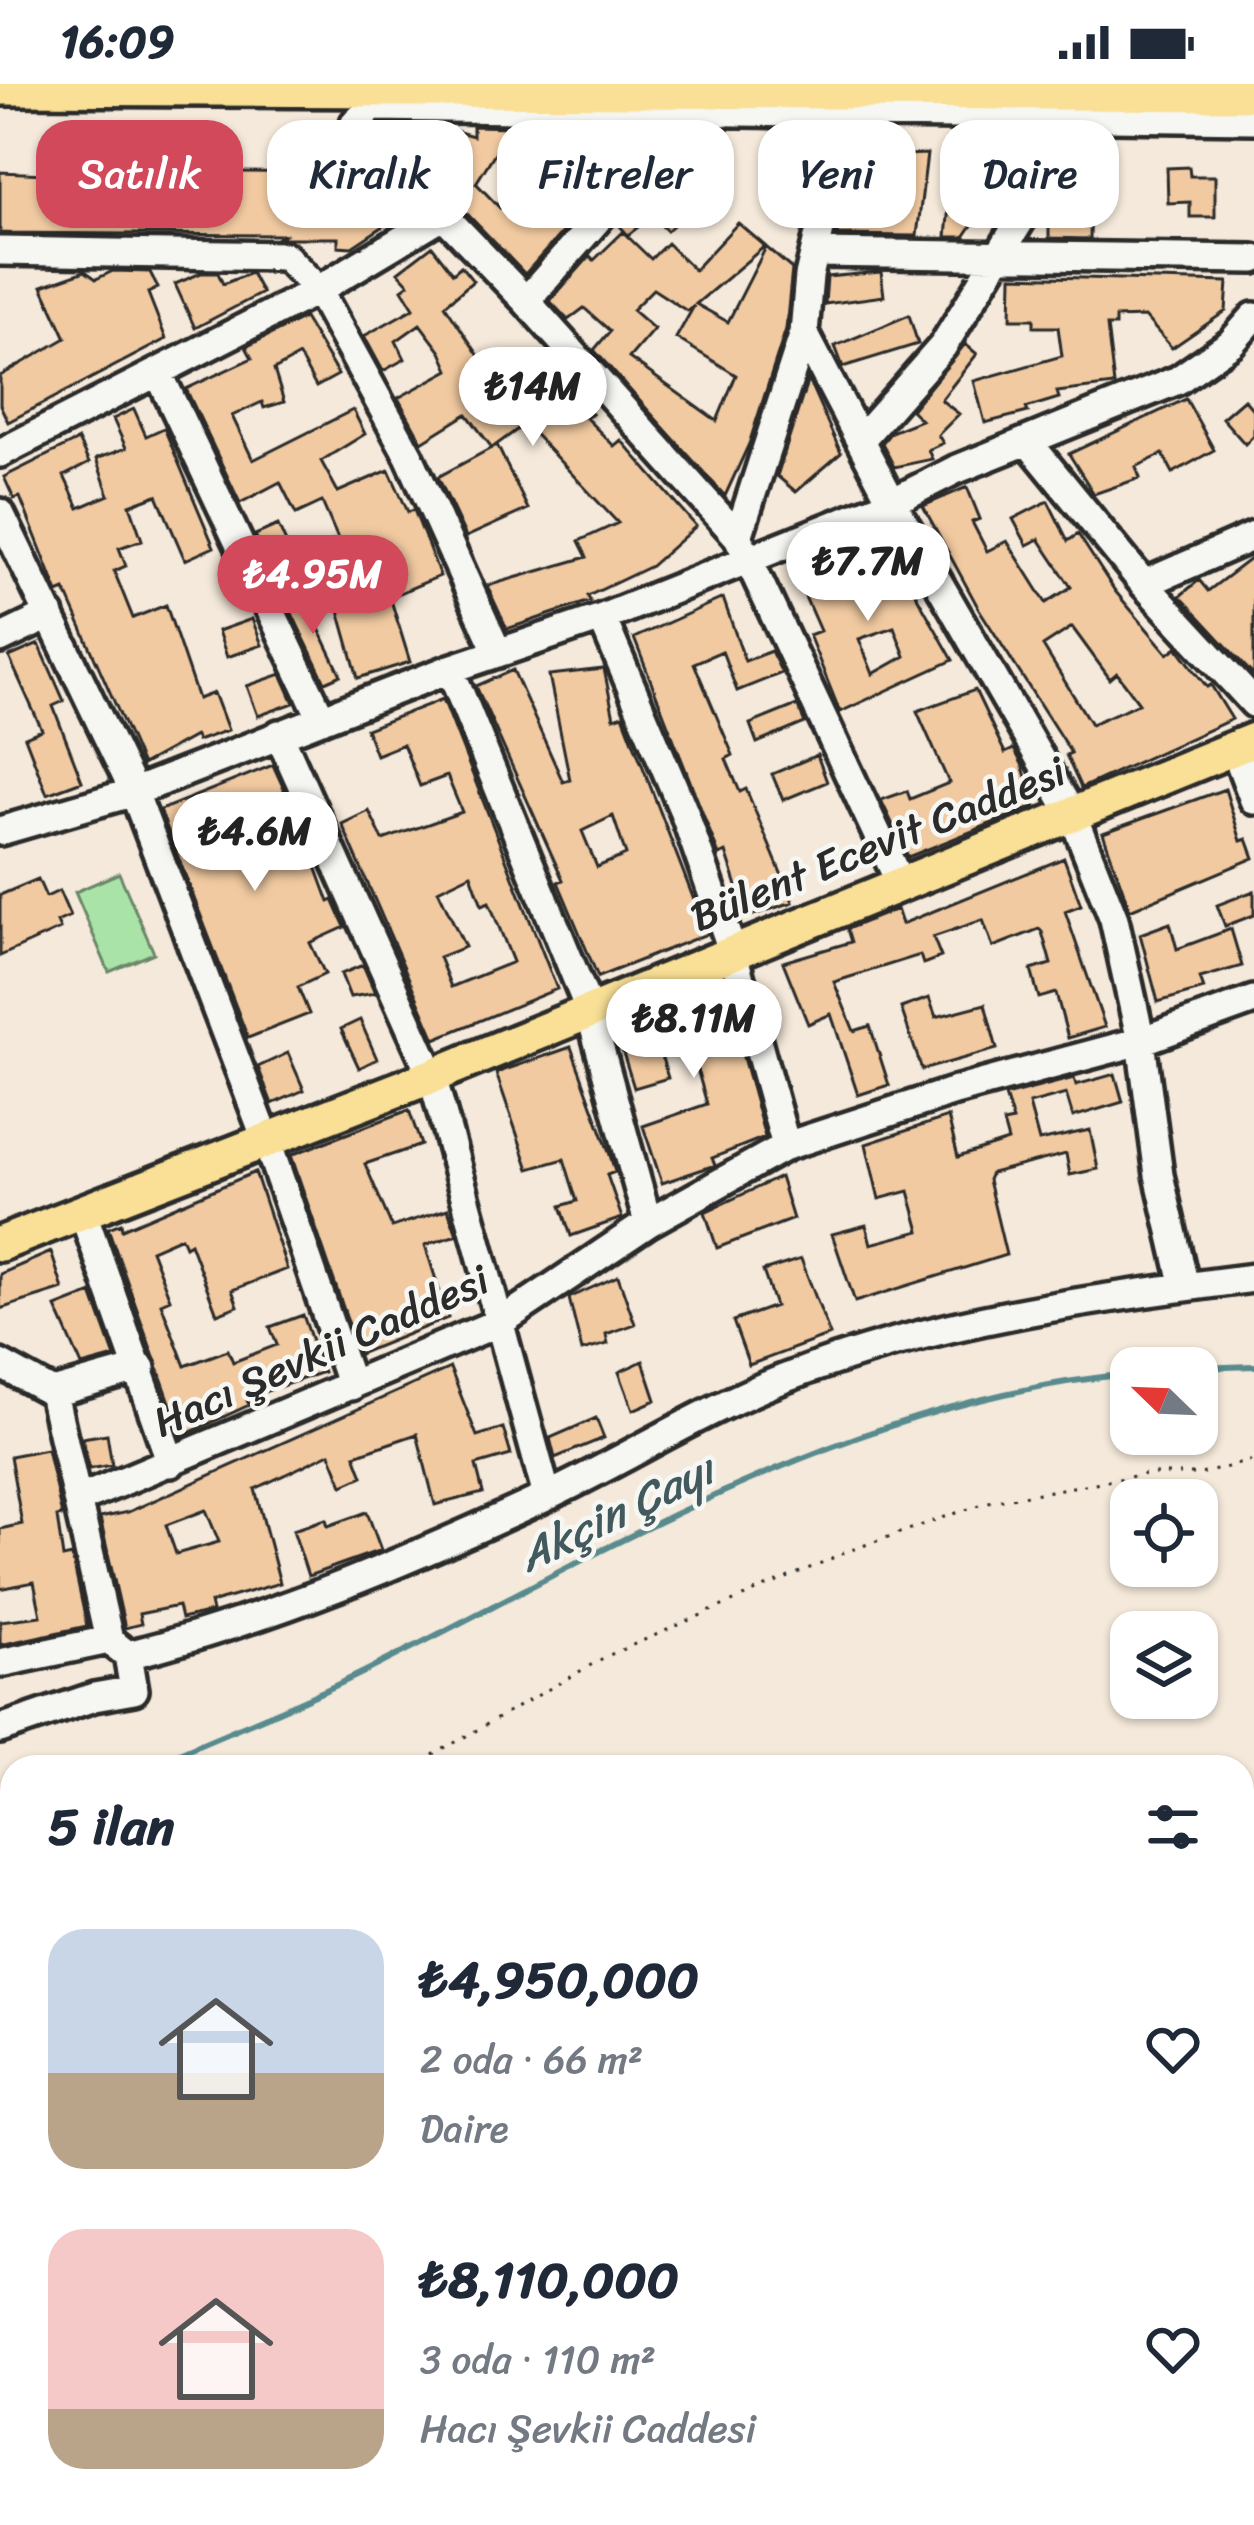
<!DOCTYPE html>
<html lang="tr">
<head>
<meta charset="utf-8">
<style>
	body { margin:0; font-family:Sriracha,sans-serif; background:#f6f6f7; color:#1f2937; height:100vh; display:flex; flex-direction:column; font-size:45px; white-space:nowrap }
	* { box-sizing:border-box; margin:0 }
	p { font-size:39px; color:#747a83 }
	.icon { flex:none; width:66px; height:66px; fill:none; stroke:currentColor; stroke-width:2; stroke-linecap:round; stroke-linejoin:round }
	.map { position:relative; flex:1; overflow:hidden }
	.drawer { position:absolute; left:0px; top:1671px; width:1254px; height:771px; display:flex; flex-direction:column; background:#fff; border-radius:36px 36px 0 0; box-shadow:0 3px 9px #0004 }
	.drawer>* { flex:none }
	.top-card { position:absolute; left:36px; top:36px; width:1182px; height:108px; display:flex; gap:24px }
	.needle { width:78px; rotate:293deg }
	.controls { position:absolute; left:1110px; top:1263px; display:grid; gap:24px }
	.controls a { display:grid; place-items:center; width:108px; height:108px; border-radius:24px; background:#fff; box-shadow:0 3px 9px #0004; font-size:60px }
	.price { position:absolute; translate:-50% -102px; padding:0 27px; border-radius:42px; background:#fff; color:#222; font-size:39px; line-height:78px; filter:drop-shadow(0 3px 6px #0008) }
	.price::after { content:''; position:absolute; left:50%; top:72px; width:36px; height:27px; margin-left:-18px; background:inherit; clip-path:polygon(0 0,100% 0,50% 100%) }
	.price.selected { background:#d1495b; color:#fff }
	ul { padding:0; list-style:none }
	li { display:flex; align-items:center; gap:36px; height:300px; padding:0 48px }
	li span { display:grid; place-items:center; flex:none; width:336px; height:240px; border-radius:36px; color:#555 }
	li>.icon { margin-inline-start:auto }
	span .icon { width:144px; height:144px; fill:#fffc; stroke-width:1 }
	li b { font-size:51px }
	h2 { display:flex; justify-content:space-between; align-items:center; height:144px; padding:0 48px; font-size:51px }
	.pill { padding:0 42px; border-radius:36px; background:#fff; box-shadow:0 3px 9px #0004; font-size:42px; line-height:108px }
	.pill.selected { background:#d1495b; color:#fff }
	.status { display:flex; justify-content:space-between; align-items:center; height:84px; padding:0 60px; background:#fff; direction:ltr }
	.status svg { height:33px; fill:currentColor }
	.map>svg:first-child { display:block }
	.green { fill:#aae3a7; stroke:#6a8769; stroke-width:3 }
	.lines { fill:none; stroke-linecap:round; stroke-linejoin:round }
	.stream { stroke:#598a8e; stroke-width:6 }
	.building { fill:#f1caa1; stroke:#2b2b2b; stroke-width:3; fill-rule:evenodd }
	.minor-casing { stroke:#2b2b2b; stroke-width:36 }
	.major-casing { stroke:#2b2b2b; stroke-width:42 }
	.highway-casing { stroke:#2b2b2b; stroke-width:48 }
	.path { stroke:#2b2b2b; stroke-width:3; stroke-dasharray:3 9; stroke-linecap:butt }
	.minor { stroke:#f6f6f2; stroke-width:27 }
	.major { stroke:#f9e096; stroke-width:33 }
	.highway { stroke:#f9e096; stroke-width:39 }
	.labels { text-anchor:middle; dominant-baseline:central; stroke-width:9; stroke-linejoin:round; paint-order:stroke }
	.street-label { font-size:42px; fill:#2b2b2b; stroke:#f6f6f2 }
	.water-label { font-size:45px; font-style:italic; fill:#425a5d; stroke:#f6f6f2 }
</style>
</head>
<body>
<div class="status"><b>16:09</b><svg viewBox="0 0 49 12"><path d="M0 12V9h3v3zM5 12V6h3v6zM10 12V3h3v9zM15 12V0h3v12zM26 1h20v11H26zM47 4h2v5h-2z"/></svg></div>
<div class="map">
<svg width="1254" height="2441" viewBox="0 0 1254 2441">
	<rect width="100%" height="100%" fill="#f4e9da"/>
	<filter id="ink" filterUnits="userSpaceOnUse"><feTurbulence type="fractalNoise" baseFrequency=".00833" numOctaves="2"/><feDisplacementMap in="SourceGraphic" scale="24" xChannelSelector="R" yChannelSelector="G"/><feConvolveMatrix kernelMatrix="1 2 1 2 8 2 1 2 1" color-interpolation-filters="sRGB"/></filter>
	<g filter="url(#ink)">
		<!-- green -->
		<path class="green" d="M 119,789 L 154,869 L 109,888 L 75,808 Z
			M 281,2430 L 491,2430 L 481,2441 L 311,2439 Z"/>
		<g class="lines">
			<!-- stream -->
			<path class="stream" d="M 1197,1284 L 1254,1282
				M 148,1683 C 220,1650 294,1623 364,1588 C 607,1467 855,1314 1131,1290
				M 0,1743 L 12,1740"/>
		</g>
		<!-- building -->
		<path class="building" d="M 473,42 L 511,43 L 530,51 L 536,43 L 549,48 L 568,44 L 576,51 L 580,44 L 595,44 L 630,61 L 619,77 L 603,69 L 589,92 L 602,103 L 525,190 L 426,87 L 441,70 L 449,45 L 473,52 ZM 498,64 L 533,92 L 500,124 L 476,99 Z
			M 699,65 L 721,87 L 689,119 L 693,122 L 667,147 L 652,132 L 628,151 L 618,140 L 663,77 L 674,89 Z
			M 927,70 L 917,152 L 837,151 L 856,73 Z
			M 364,75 L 408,126 L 352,163 L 338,162 L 338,154 L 278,154 L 283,151 L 0,149 L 0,88 L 118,93 L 118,87 L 340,89 Z
			M 1189,83 L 1190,92 L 1215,92 L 1215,133 L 1190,133 L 1190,118 L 1168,119 L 1167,84 Z
			M 952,90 L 1006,91 L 964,153 L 946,153 Z
			M 1057,112 L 1091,112 L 1090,155 L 1049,154 L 1049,124 Z
			M 738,139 L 765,162 L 696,220 L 728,238 L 766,163 L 792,185 L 786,245 L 749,360 L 725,412 L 594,266 L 610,247 L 584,224 L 568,236 L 550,217 L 590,172 L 594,176 L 623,148 L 651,175 L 667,159 L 694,186 ZM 653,205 L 687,227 L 694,222 L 676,254 L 736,291 L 717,337 L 629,274 L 654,245 L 632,226 Z
			M 432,162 L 453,189 L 461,182 L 473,197 L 445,221 L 505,311 L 540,280 L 592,330 L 586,334 L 614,362 L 621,356 L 696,442 L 651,482 L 588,512 L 590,517 L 507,545 L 487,502 L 587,473 L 579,457 L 618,439 L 525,340 L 492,364 L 467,330 L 422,358 L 398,314 L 449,286 L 441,268 L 420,240 L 396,257 L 405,275 L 383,287 L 364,252 L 414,224 L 402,205 L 409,200 L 398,188 Z
			M 85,187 L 96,195 L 113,187 L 150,188 L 158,204 L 148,209 L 166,255 L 8,338 L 0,321 L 0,292 L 66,254 L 42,202 Z
			M 881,188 L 884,212 L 825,220 L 827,193 Z
			M 201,189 L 218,189 L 223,200 L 251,189 L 262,209 L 195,244 L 175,200 Z
			M 1012,192 L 1228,198 L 1226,227 L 1172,264 L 1145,233 L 1115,234 L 1115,242 L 1107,242 L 1114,301 L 1057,308 L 1059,314 L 1026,324 L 1028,328 L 985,339 L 974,297 L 1062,272 L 1058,243 L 1034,243 L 1034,235 L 1011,235 Z
			M 909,231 L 918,260 L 843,283 L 835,262 Z
			M 304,234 L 338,291 L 316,303 L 299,272 L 274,286 L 284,318 L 264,324 L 262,318 L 232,332 L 253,376 L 353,326 L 365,350 L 321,377 L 338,408 L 389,386 L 408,428 L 414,426 L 440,492 L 390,513 L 410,578 L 358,594 L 328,487 L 311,493 L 302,467 L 338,455 L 322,418 L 296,430 L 280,398 L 240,419 L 186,305 L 252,274 L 246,263 Z
			M 965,260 L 977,270 L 941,316 L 959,330 L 938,351 L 943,359 L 928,366 L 932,375 L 894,383 L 882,359 L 891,348 L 921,336 L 911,326 Z
			M 808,295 L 841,369 L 796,408 L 777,392 Z
			M 1186,315 L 1214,366 L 1173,389 L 1163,370 L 1136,383 L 1140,394 L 1094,410 L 1069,370 Z
			M 1244,315 L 1254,327 L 1254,351 L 1245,360 L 1222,334 Z
			M 134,325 L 146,352 L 164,344 L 214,463 L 185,476 L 157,411 L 130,421 L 142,456 L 119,464 L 126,482 L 114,487 L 133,534 L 166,521 L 198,615 L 214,609 L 228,646 L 197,657 L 195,652 L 142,681 L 65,506 L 58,509 L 20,413 L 14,415 L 4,393 L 78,356 L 89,379 L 64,392 L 79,424 L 109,411 L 96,375 L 126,364 L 113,335 Z
			M 497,361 L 528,425 L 466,453 L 438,393 Z
			M 967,403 L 980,435 L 972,438 L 987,467 L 1007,457 L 1046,519 L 1071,503 L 1039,455 L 1027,461 L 1013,435 L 1048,417 L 1068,457 L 1078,450 L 1115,507 L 1168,570 L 1177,563 L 1207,603 L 1211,601 L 1232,635 L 1081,704 L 1066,671 L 1071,669 L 979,525 L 923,422 ZM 1072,543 L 1110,595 L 1117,589 L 1139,619 L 1091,640 L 1043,562 Z
			M 278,441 L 291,470 L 269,480 L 255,451 Z
			M 856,452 L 860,461 L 893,470 L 953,576 L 840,628 L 809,551 L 820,547 L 795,490 L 840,469 L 837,459 ZM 894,543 L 905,572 L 873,590 L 859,555 Z
			M 1254,472 L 1254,592 L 1180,512 L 1199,496 L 1208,507 Z
			M 301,507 L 341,591 L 325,598 L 285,515 Z
			M 723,514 L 745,577 L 771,567 L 782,589 L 737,607 L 722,567 L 694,579 L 733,671 L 726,675 L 740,708 L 746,705 L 793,818 L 747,833 L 726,768 L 719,771 L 634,554 Z
			M 252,535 L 262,561 L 227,573 L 218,547 Z
			M 39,560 L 64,617 L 53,622 L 82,697 L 47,710 L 25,653 L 42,646 L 9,573 Z
			M 604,585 L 614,634 L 623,631 L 707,850 L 598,893 L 558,798 L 563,796 L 476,602 L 513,586 L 563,698 L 570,696 L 549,591 ZM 613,732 L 626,771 L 597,783 L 582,747 Z
			M 281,590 L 294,619 L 258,632 L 247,602 Z
			M 975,606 L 1005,669 L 1014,665 L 1022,680 L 1035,722 L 908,773 L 881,716 L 907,707 L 910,715 L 949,699 L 917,627 Z
			M 443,615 L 557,905 L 435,955 L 342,740 L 369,727 L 383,756 L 462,728 L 447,692 L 420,702 L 403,660 L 376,671 L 366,645 ZM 471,790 L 482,821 L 489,818 L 513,878 L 451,903 L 439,873 L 465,863 L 438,806 Z
			M 797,621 L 805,639 L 757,659 L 750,640 Z
			M 817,671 L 827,698 L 783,716 L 772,690 Z
			M 273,681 L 288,714 L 282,717 L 300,752 L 304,750 L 329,818 L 333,816 L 345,843 L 310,859 L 325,890 L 298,903 L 309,930 L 248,954 L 160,726 Z
			M 1225,705 L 1241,757 L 1247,755 L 1254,774 L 1130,826 L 1103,749 Z
			M 1064,774 L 1081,821 L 1065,827 L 1105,943 L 1068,954 L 1056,909 L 1039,914 L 1031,886 L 1051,880 L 1042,848 L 1039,845 L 993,863 L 983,836 L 933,853 L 941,873 L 923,880 L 920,871 L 834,898 L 854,947 L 870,942 L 889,1001 L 858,1011 L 831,930 L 808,940 L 783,878 L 851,858 L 847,845 L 897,825 L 902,840 Z
			M 38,795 L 46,813 L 59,807 L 70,832 L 57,838 L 60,845 L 0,872 L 0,811 Z
			M 1254,807 L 1254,831 L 1225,842 L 1217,821 Z
			M 1170,839 L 1177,865 L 1231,845 L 1242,882 L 1200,894 L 1204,905 L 1158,918 L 1140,850 Z
			M 363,881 L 375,909 L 350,913 L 341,890 Z
			M 722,897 L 765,1053 L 712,1074 L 715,1081 L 662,1099 L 643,1042 L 707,1020 L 688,953 L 659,964 L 668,994 L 634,1004 L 614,940 Z
			M 929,914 L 936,933 L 985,920 L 997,965 L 922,986 L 901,924 Z
			M 360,936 L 377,975 L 359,984 L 341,945 Z
			M 571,963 L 610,1071 L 615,1088 L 607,1091 L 622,1134 L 571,1152 L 561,1122 L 577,1117 L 564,1075 L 529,1085 L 496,989 Z
			M 288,969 L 304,1006 L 272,1020 L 258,983 Z
			M 1115,990 L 1123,1018 L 1073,1033 L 1066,1010 L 1029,1020 L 1039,1057 L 1090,1046 L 1098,1085 L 1070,1091 L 1066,1070 L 991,1089 L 988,1096 L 1006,1171 L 855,1218 L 832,1150 L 866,1141 L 871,1160 L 920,1147 L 909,1107 L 879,1115 L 866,1060 L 948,1033 L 958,1073 L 1008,1057 L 1003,1039 L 1013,1037 L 1005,1012 L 1074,994 L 1076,1001 Z
			M 409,1026 L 421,1061 L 365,1080 L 392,1143 L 448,1125 L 457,1151 L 425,1161 L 448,1234 L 359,1270 L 291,1071 Z
			M 255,1088 L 287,1185 L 232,1206 L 238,1222 L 217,1230 L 190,1159 L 185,1162 L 181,1153 L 151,1166 L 170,1215 L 161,1219 L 185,1282 L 228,1266 L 233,1278 L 277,1261 L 270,1243 L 303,1231 L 323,1288 L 246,1314 L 249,1321 L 182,1352 L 108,1144 L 121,1139 L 122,1145 Z
			M 780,1093 L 793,1135 L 717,1164 L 705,1128 Z
			M 51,1168 L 63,1205 L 0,1225 L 0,1190 Z
			M 801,1175 L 830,1251 L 749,1281 L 733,1237 L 775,1222 L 763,1187 Z
			M 618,1192 L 635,1240 L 606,1250 L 608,1260 L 582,1267 L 569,1214 Z
			M 92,1209 L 115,1273 L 82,1282 L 56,1223 Z
			M 643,1277 L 656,1316 L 633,1326 L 619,1288 Z
			M 450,1284 L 477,1352 L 503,1344 L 511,1371 L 476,1381 L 483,1409 L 435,1421 L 417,1350 L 355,1371 L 363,1392 L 343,1401 L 330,1369 L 255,1405 L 280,1499 L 210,1519 L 212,1528 L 181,1535 L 178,1522 L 139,1530 L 141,1540 L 125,1544 L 100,1434 L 128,1428 ZM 206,1426 L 219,1458 L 176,1470 L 166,1441 Z
			M 596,1334 L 604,1354 L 555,1374 L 550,1354 Z
			M 107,1350 L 112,1381 L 89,1385 L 82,1354 Z
			M 47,1365 L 62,1432 L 57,1433 L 63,1474 L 72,1472 L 87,1542 L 0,1561 L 0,1537 L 41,1532 L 34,1498 L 0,1505 L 0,1445 L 22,1440 L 10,1372 Z
			M 367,1428 L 381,1466 L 308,1492 L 293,1446 L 326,1435 L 328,1442 Z"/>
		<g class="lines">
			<defs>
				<path id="minor" d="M 848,27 L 809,192 L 804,249 L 892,418 L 1073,732 L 1114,835 L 1141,957 L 1159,1091 L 1185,1203
					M 0,167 L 285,172 L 318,206 L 409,372 L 498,569
					M 816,169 L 1254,175
					M 526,217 L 612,119 L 676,26
					M 159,290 L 322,635
					M 862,354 L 943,262 L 1083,35
					M 1028,358 L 1144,500 L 1254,619
					M 0,369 L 318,206 L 443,131
					M 0,429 L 134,708 L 266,1055 L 351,1302
					M 738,453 L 804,249
					M 1144,500 L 1254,452
					M 602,534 L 684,728 L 732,866 L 786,1062
					M 0,555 L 50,531
					M 450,585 L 589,925 L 648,1139
					M 279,650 L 432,992 L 547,1412
					M 1234,663 L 1254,716
					M 0,747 L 134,708 L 450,585 L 602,534 L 892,418 L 955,386 L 1178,296 L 1231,259 L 1254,233
					M 901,801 L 738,453 L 526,217 L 355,39 L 372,23 L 1254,35
					M 82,1126 L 171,1379
					M 0,1280 L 53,1309 L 109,1556
					M 53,1309 L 141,1284
					M 78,1416 L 502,1237 L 648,1139 L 786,1062 L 955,1007 L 1141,957 L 1254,916
					M 0,1579 L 109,1556 L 128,1571 C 274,1534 410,1476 546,1413 C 625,1376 701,1327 783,1295 C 934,1236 1094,1214 1254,1194
					M 0,1645 L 94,1613 L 134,1606 L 128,1571
					M 0,1848 L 12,1845
					M 0,1957 L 2,2047
					M 1242,2033 L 1254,2035
					M 0,2264 L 2,2047 L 12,2043
					M 0,2288 L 12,2296
					M 124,2430 L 128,2441
					M 237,2430 L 282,2441
					M 338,2441 L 340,2441
					M 487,2441 L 496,2430"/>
				<path id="major" d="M 0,1160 L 432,992 L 1254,656"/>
				<path id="highway" d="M 0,1 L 1254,7"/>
			</defs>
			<!-- minor casing -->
			<use href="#minor" class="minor-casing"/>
			<!-- major casing -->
			<use href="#major" class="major-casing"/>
			<!-- highway casing -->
			<use href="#highway" class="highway-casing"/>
			<!-- path -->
			<path class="path" d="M 412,1683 L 605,1573 L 851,1466 L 988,1418 L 1146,1390 L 1201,1390 L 1254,1376"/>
			<!-- minor -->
			<use href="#minor" class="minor"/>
			<!-- major -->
			<use href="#major" class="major"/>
			<!-- highway -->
			<use href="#highway" class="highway"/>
		</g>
	</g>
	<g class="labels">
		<!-- street labels -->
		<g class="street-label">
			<text transform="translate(878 760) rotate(-22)">Bülent Ecevit Caddesi</text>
			<text transform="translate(321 1267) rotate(-24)">Hacı Şevkii Caddesi</text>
		</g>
		<!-- water labels -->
		<g class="water-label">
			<text transform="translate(616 1429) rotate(-26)">Akçin Çayı</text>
		</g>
	</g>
</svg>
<div class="controls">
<a><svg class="needle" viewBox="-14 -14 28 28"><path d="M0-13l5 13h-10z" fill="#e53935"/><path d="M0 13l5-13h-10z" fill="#747a83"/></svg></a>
<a><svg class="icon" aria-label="locate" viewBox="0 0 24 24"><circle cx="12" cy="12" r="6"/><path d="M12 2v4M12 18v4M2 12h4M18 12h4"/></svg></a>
<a><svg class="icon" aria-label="layers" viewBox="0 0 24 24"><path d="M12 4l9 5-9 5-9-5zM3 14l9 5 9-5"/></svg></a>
</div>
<b class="price" style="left:533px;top:365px">₺14M</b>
<b class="price" style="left:868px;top:540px">₺7.7M</b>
<b class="price selected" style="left:313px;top:553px">₺4.95M</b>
<b class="price" style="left:255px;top:810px">₺4.6M</b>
<b class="price" style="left:694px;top:997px">₺8.11M</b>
<div class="top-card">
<a class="pill selected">Satılık</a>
<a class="pill">Kiralık</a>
<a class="pill">Filtreler</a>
<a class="pill">Yeni</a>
<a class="pill">Daire</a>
</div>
<section class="drawer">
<h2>5 ilan<svg class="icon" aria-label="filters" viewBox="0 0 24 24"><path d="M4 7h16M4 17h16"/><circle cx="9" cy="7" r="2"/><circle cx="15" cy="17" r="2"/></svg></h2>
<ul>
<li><span style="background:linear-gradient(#c9d6e8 60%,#b9a48a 0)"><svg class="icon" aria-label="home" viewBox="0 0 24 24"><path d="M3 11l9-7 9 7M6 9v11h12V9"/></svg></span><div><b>₺4,950,000</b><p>2 oda · 66 m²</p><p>Daire</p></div><svg class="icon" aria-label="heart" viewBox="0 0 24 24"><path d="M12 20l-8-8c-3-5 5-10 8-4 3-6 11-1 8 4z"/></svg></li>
<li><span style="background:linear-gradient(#f6c9c9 75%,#b9a48a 0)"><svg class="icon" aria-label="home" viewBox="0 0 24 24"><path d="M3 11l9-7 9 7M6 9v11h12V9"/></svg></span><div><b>₺8,110,000</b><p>3 oda · 110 m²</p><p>Hacı Şevkii Caddesi</p></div><svg class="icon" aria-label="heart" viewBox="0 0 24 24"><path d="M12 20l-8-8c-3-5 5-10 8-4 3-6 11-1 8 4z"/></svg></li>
</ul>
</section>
</div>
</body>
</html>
